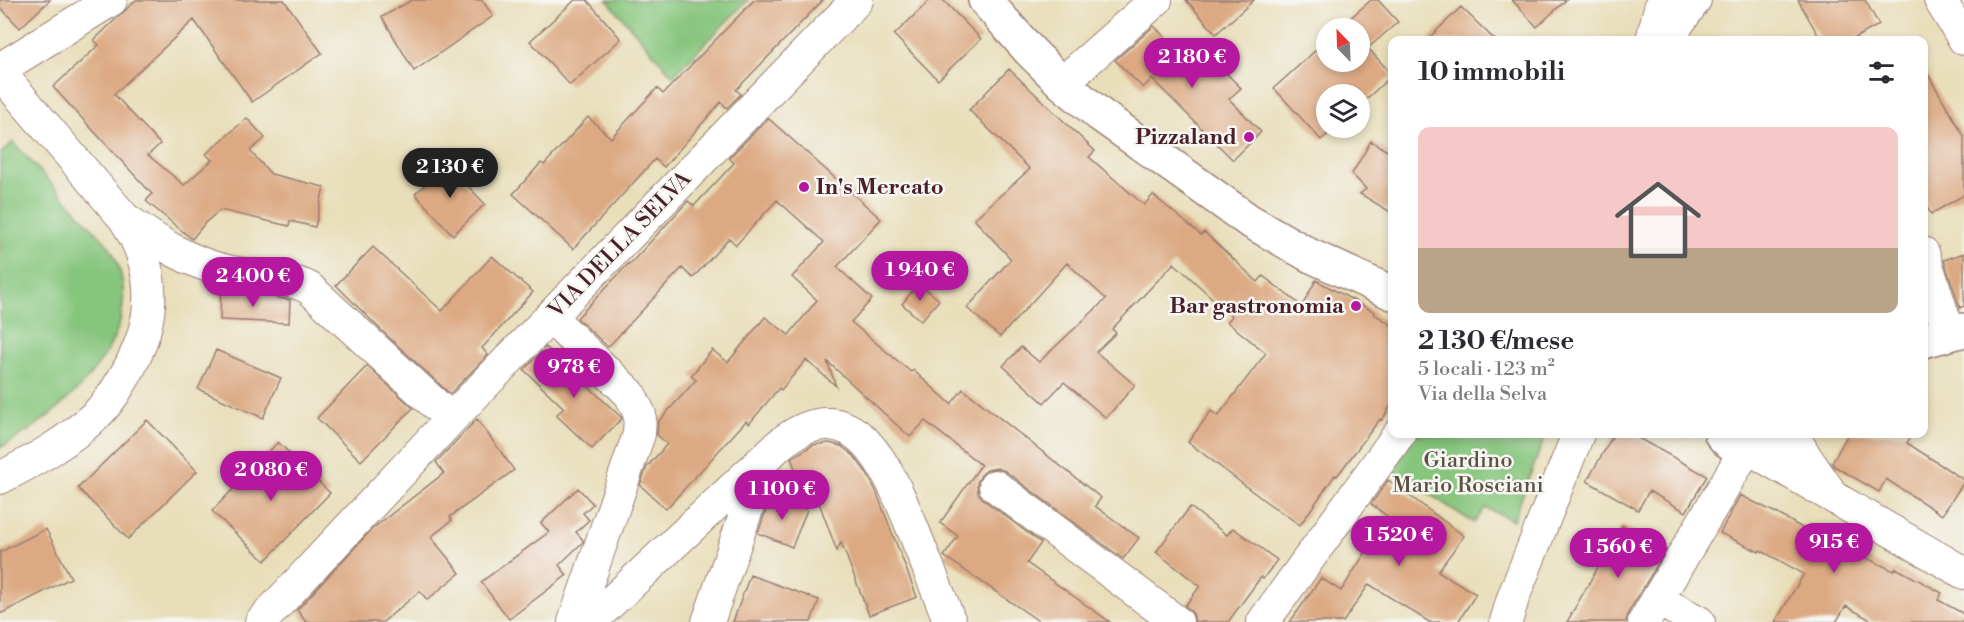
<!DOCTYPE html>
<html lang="it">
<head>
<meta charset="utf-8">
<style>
	body { margin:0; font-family:"Libre Bodoni",serif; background:#f7f7f7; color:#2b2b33; height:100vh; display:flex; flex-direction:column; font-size:22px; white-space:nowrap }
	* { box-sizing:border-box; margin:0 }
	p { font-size:20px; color:#7c7c81 }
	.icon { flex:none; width:33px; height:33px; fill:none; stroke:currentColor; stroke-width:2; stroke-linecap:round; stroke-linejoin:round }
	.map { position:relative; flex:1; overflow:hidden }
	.sheet { position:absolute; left:1388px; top:36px; width:540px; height:402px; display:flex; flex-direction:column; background:#fff; border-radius:12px; box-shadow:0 3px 9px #0003 }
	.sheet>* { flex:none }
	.needle { width:39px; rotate:337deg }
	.tools { position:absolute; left:1316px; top:18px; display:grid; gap:12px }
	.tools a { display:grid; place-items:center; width:54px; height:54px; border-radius:50%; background:#fff; box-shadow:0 3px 9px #0003; font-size:30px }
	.price { position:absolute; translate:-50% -51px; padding:0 14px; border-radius:21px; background:#b5179e; color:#fff; font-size:20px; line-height:39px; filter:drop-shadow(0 2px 3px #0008) }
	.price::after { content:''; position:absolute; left:50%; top:36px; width:18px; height:14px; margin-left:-9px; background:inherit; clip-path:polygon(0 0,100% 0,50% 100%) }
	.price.active { background:#222; color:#fff }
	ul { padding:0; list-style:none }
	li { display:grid; align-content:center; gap:12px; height:318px; padding:0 30px }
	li+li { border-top:2px solid #e1e1e2 }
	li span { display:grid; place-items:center; height:186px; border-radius:12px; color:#555 }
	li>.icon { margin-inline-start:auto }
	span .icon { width:108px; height:108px; fill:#fffc; stroke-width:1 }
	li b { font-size:26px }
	h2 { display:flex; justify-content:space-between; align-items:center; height:72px; padding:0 30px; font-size:26px }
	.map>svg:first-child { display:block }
	.green { fill:#85c57c; stroke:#687254; stroke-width:1.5 }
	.building { fill:#dca982 }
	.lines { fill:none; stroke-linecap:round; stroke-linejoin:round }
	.minor-casing { stroke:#997e72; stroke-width:34 }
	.major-casing { stroke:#997e72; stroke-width:36 }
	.minor { stroke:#fff; stroke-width:32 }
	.major { stroke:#fff; stroke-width:33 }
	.poi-dot { fill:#b5179e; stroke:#f6f6f2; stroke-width:2 }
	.labels { text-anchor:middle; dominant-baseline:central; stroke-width:5; stroke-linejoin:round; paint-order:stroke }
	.poi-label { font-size:22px; font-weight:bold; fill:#4a1f2b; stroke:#f6f6f2; text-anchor:end }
	.street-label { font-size:22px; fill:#4a1f2b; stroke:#f6f6f2 }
	.park-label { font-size:22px; fill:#5c5143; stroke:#f6f6f2 }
</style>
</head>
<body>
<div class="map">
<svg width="1964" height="622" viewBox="0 0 1964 622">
	<rect width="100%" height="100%" fill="#f6f6f2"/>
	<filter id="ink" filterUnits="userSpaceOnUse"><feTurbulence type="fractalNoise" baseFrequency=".0167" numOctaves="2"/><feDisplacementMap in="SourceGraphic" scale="12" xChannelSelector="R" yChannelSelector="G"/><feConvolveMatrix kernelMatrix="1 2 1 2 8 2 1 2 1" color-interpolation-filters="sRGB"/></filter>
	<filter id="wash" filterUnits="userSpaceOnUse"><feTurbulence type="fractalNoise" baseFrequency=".008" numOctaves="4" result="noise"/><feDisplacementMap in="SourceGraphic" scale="24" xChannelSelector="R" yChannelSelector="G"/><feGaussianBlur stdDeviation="1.35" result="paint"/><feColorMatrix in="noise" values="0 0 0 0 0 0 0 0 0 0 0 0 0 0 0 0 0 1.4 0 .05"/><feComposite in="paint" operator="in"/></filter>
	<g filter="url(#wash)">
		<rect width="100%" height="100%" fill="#e8deb9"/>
		<!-- green -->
		<path class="green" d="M 607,0 L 748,0 L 673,76 Z
			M 13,142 L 109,246 C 159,330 67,411 0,448 L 0,154 Z
			M 1416,434 L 1546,434 L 1513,520 L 1485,508 L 1474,523 L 1392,470 Z"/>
		<g id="blocks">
			<!-- building -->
			<path class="building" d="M 0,0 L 50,0 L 20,28 L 0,7 Z
				M 136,0 L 284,0 L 322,53 L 252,102 L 194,20 L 114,94 L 160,144 L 148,155 L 184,185 L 212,160 L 206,154 L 247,118 L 265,138 L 250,151 L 271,174 L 324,187 L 315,227 L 290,221 L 289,226 L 220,210 L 205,223 L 192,239 L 146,201 L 152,194 L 53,87 L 99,45 L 94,40 Z
				M 412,0 L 482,0 L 493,16 L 414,71 L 382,17 Z
				M 575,0 L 587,0 L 621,39 L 570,85 L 530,41 Z
				M 754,0 L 823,0 L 736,90 L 741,94 L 727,108 L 721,102 L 664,167 L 655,159 L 573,249 L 513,194 L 541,163 L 544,165 L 588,117 L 611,138 L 657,88 L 663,94 Z
				M 930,0 L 943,0 L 981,39 L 938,80 L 894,35 Z
				M 1186,0 L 1254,0 L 1216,34 Z
				M 1371,0 L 1378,0 L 1398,22 L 1368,48 L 1392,75 L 1359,106 L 1359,94 L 1326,94 L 1326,128 L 1335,128 L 1321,140 L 1274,88 L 1326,41 L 1326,62 L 1359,62 L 1359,28 L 1339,28 Z
				M 1512,0 L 1566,0 L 1537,27 Z
				M 1798,0 L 1865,0 L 1879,25 L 1851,40 L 1821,40 Z
				M 1461,7 L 1495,40 L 1427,40 Z
				M 1154,26 L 1188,61 L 1201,48 L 1241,88 L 1229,99 L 1261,132 L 1233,160 L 1152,79 L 1143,88 L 1115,60 Z
				M 1923,66 L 1964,136 L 1964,195 L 1931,214 L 1923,200 Z
				M 1009,69 L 1095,151 L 1089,157 L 1144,205 L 1153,195 L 1201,235 L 1204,232 L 1258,282 L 1263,276 L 1302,306 L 1316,280 L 1375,312 L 1374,314 L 1392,325 L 1392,404 L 1382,420 L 1380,419 L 1337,476 L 1335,475 L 1300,525 L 1265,501 L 1188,442 L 1211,411 L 1218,416 L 1266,353 L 1227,322 L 1232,316 L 1174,263 L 1112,329 L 1116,333 L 1096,352 L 1135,385 L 1106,418 L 1064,382 L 1044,403 L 1003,366 L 1021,347 L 1039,362 L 1106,299 L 1067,263 L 1000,337 L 967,308 L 1011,259 L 974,219 L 1030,169 L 969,110 Z
				M 768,118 L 881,219 L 837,267 L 872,299 L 851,322 L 911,372 L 913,370 L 951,404 L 963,389 L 1101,498 L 1095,506 L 1139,538 L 1123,559 L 1005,471 L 997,468 L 987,470 L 981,475 L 977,483 L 978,493 L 984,500 L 1041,543 L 1027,563 L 1110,622 L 1040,622 L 944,556 L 958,536 L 940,523 L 981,465 L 925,421 L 910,437 L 827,361 L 836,386 L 806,360 L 781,390 L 779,388 L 749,424 L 746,421 L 666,509 L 640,485 L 647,467 L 667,444 L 657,435 L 658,422 L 696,380 L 691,376 L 712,350 L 728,362 L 765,317 L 789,335 L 817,300 L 792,277 L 824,242 L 777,200 L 736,245 L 729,238 L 693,278 L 682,268 L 608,347 L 577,318 L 629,263 L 630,264 L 688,201 L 694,206 L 734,163 L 729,158 Z
				M 1371,141 L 1392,154 L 1392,213 L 1360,194 L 1366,189 L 1352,174 Z
				M 447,164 L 485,204 L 453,235 L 415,194 Z
				M 373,247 L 442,311 L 492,256 L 533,292 L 482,348 L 488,355 L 450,394 L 381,330 L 336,285 Z
				M 1964,253 L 1964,306 L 1960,308 L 1944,260 Z
				M 919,283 L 939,300 L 921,321 L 902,304 Z
				M 221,288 L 290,300 L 289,323 L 220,320 Z
				M 546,347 L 622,418 L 592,449 L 556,415 L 564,408 L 524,370 Z
				M 216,350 L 281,378 L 263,418 L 198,389 Z
				M 367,366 L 413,408 L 361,461 L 317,418 Z
				M 477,419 L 514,470 L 450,517 L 452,520 L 431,537 L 460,573 L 427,600 L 420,591 L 383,622 L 306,622 L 297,610 L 372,529 L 444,473 L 436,462 Z
				M 147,420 L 197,471 L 128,539 L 78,488 Z
				M 1614,434 L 1631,434 L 1707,476 L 1686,512 L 1649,491 L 1638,510 L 1587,481 Z
				M 1848,434 L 1912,434 L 1907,443 L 1964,480 L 1964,482 L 1942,515 L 1886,479 L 1879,492 L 1834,466 L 1832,463 Z
				M 278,442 L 330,493 L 265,561 L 212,511 Z
				M 829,443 L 841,446 L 854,456 L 866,472 L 876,491 L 917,597 L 869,615 L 841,542 L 837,551 L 815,492 L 809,505 L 791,458 L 813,445 Z
				M 1388,480 L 1464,536 L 1438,571 L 1476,594 L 1458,622 L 1429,622 L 1369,584 L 1343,622 L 1290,622 L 1321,578 L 1341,591 L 1388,517 L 1371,504 Z
				M 578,488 L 593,504 L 583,513 L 589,520 L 576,532 L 583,540 L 583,542 L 559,565 L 567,575 L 509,619 L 481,582 L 549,532 L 541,523 Z
				M 1740,495 L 1778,514 L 1837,548 L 1839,545 L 1894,571 L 1896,568 L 1942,593 L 1938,600 L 1964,614 L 1964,622 L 1874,622 L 1846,606 L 1836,622 L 1775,622 L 1804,574 L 1760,550 L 1759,552 L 1720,533 Z
				M 771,496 L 807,510 L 792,547 L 758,533 Z
				M 1190,507 L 1227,535 L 1233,528 L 1277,560 L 1263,579 L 1261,577 L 1228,622 L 1195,622 L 1193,614 L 1185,606 L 1200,586 L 1156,552 Z
				M 1622,525 L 1666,550 L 1628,613 L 1626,622 L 1567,622 Z
				M 46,529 L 71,578 L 0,614 L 0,552 Z
				M 750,575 L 819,600 L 811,622 L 733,622 Z"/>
		</g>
	</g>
	<g filter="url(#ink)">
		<use href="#blocks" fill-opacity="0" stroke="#997e72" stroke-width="1.5"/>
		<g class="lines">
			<defs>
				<path id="minor" d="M 1940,0 L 1964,39
					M 1652,40 L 1662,0
					M 1671,40 L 1677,25 L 1695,0
					M 0,69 L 111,0
					M 0,73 L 124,218 C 158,270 157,320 126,374 C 117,389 109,403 96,415 C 68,442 35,460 0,478
					M 1062,83 L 1156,0
					M 127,220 C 158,242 189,263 227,271 C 252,277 287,276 309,288 L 451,419
					M 1923,253 L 1949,334
					M 550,317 L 630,394 L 640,415 L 639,434 L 574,622
					M 1792,434 L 1807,459 L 1828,489
					M 1752,450 L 1964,573
					M 995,486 L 1177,622
					M 1658,600 L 1699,622
					M 261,622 L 451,419 L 857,0
					M 590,622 L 780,444 C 856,384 890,473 914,532 C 926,562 938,592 950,622
					M 708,622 L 763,463
					M 1263,622 L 1399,434
					M 1506,622 L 1513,598 L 1578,434
					M 1644,622 L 1746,449"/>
				<path id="major" d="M 985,0 L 1029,50 L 1062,83 L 1099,114 L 1248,220 L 1309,255 L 1392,293
					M 1923,341 L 1964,330
					M 1721,434 C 1736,455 1766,453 1782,434"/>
			</defs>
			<!-- minor casing -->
			<use href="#minor" class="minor-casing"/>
			<!-- major casing -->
			<use href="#major" class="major-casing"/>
			<!-- minor -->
			<use href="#minor" class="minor"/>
			<!-- major -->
			<use href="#major" class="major"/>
		</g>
	</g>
	<!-- markers -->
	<g class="poi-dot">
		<circle cx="1249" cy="137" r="6"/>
		<circle cx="804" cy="187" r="6"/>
		<circle cx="1356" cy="306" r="6"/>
	</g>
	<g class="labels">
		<!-- poi labels -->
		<g class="poi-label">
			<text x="1237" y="137">Pizzaland</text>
			<text x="816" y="187" text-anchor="start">In's Mercato</text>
			<text x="1344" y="306">Bar gastronomia</text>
		</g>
		<!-- street labels -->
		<g class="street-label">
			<text transform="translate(620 245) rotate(-46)">VIA DELLA SELVA</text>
		</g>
		<!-- park labels -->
		<g class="park-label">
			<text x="1468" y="460">Giardino<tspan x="1468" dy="25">Mario Rosciani</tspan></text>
		</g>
	</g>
</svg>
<div class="tools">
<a><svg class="needle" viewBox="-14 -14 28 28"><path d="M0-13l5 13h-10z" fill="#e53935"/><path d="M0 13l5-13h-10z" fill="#7c7c81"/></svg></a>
<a><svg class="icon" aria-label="layers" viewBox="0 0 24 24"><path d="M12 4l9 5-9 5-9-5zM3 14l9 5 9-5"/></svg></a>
</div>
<b class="price" style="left:1192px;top:89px">2 180 €</b>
<b class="price active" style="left:450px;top:199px">2 130 €</b>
<b class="price" style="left:920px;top:302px">1 940 €</b>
<b class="price" style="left:253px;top:308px">2 400 €</b>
<b class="price" style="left:574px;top:399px">978 €</b>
<b class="price" style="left:271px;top:502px">2 080 €</b>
<b class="price" style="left:782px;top:521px">1 100 €</b>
<b class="price" style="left:1399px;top:567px">1 520 €</b>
<b class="price" style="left:1834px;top:574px">915 €</b>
<b class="price" style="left:1618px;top:579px">1 560 €</b>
<section class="sheet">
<h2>10 immobili<svg class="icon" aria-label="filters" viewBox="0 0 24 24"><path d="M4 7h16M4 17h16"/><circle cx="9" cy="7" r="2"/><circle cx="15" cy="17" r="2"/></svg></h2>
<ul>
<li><span style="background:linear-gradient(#f6c9c9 65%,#b9a48a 0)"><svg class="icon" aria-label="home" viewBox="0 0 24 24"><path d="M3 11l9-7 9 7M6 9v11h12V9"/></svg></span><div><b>2 130 €/mese</b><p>5 locali · 123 m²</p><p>Via della Selva</p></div></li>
</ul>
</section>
</div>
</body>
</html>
